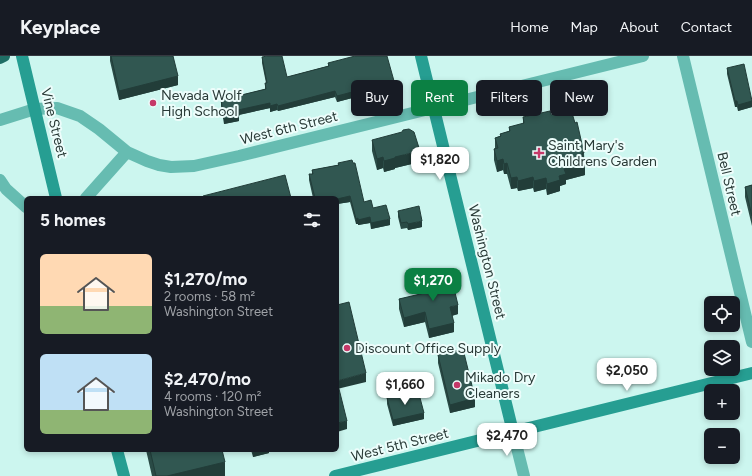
<!DOCTYPE html>
<html lang="en">
<head>
<meta charset="utf-8">
<style>
	body { margin:0; font-family:Figtree,sans-serif; background:#242831; color:#f1f3f6; height:100vh; display:flex; flex-direction:column; font-size:15px; white-space:nowrap }
	* { box-sizing:border-box; margin:0 }
	p { font-size:13px; color:#9ea1a6 }
	.icon { flex:none; width:22px; height:22px; fill:none; stroke:currentColor; stroke-width:2; stroke-linecap:round; stroke-linejoin:round }
	.map { position:relative; flex:1; overflow:hidden }
	.drawer { position:absolute; left:24px; top:140px; width:315px; height:256px; display:flex; flex-direction:column; background:#171b24; border-radius:6px; box-shadow:0 2px 6px #0003 }
	.drawer>* { flex:none }
	.guide { position:absolute; left:351px; top:24px; width:341px; height:36px; display:flex; gap:8px }
	.buttons { position:absolute; left:704px; top:240px; display:grid; gap:8px }
	.buttons a { display:grid; place-items:center; width:36px; height:36px; border-radius:6px; background:#171b24; box-shadow:0 2px 6px #0003; font-size:20px }
	.price { position:absolute; translate:-50% -34px; padding:0 9px; border-radius:8px; background:#fff; color:#222; font-size:13px; line-height:26px; filter:drop-shadow(0 1px 2px #0008) }
	.price::after { content:''; position:absolute; left:50%; top:24px; width:12px; height:9px; margin-left:-6px; background:inherit; clip-path:polygon(0 0,100% 0,50% 100%) }
	.price.current { background:#0b8043; color:#fff }
	ul { padding:0; list-style:none }
	li { display:flex; align-items:center; gap:12px; height:100px; padding:0 16px }
	li span { display:grid; place-items:center; flex:none; width:112px; height:80px; border-radius:6px; color:#555 }
	li>.icon { margin-inline-start:auto }
	span .icon { width:48px; height:48px; fill:#fffc; stroke-width:1 }
	li b { font-size:17px }
	h2 { display:flex; justify-content:space-between; align-items:center; height:48px; padding:0 16px; font-size:17px }
	.tag { padding:0 14px; border-radius:6px; background:#171b24; box-shadow:0 2px 6px #0003; font-size:14px; line-height:36px }
	.tag.current { background:#0b8043; color:#fff }
	header { display:flex; align-items:center; gap:24px; box-sizing:border-box; height:56px; padding:0 20px; background:#171b24; border-bottom:1px solid #363941 }
	header strong { font-size:19px }
	nav { display:flex; gap:22px; margin-inline-start:auto; font-size:14px }
	.map>svg:first-child { display:block }
	.lines { fill:none; stroke-linecap:round; stroke-linejoin:round }
	.street { stroke:#66bcb1; stroke-width:12 }
	.secondary { stroke:#269e92; stroke-width:12 }
	.highway { stroke:#1f6e65; stroke-width:12 }
	.secondary-bridge { stroke:#269e92; stroke-width:12 }
	.wall { fill:#2a4b46 }
	.shaded-wall { fill:#223d39 }
	.building { fill:#315751; stroke:#223d39 }
	.poi-dot { fill:#c53868; stroke:#edfdfb; stroke-width:1.5 }
	.labels { text-anchor:middle; dominant-baseline:central; stroke-width:4; stroke-linejoin:round; paint-order:stroke }
	.poi-label { font-size:14px; fill:#293a37; stroke:#edfdfb; text-anchor:start }
	.street-label { font-size:14px; fill:#293a37; stroke:#edfdfb }
</style>
</head>
<body>
<header>
<strong>Keyplace</strong>
<nav><a>Home</a><a>Map</a><a>About</a><a>Contact</a></nav>
</header>
<div class="map">
<svg width="752" height="420" viewBox="0 0 752 420">
	<rect width="100%" height="100%" fill="#ccf6ef"/>
	<g class="lines">
		<!-- street -->
		<path class="street" d="M 683,0 L 752,286
			M 0,64 L 35,53 L 57,52 L 80,60 L 99,73 L 127,96 L 147,105 L 159,109 L 171,111 L 194,110 L 239,100 L 643,0
			M 0,124 L 6,133 L 26,151
			M 86,142 L 127,96
			M 513,376 L 524,420"/>
		<!-- secondary -->
		<path class="secondary" d="M 421,0 L 513,376
			M 117,394 L 124,420
			M 335,420 L 752,317"/>
		<!-- highway -->
		<path class="highway" d="M 0,2 L 4,0"/>
		<!-- secondary-bridge -->
		<path class="secondary-bridge" d="M 22,0 L 56,142"/>
	</g>
	<!-- wall -->
	<path class="wall" d="M 110,0 L 173,0 L 178,29 L 119,44 L 110,5 Z
		M 262,1 L 287,21 L 328,10 L 328,7 L 394,31 L 337,46 L 335,41 L 278,55 L 277,54 L 270,56 L 270,52 L 239,59 L 239,65 L 224,68 L 221,50 L 221,44 L 265,33 L 265,27 L 266,27 L 262,7 Z
		M 727,12 L 752,45 L 752,51 L 738,55 L 737,51 L 735,51 L 727,18 Z
		M 566,58 L 575,67 L 584,97 L 585,119 L 566,124 L 566,128 L 560,130 L 560,135 L 547,139 L 546,133 L 534,136 L 533,132 L 518,135 L 517,132 L 511,133 L 507,118 L 504,118 L 503,114 L 497,116 L 494,104 L 494,93 L 495,92 L 495,82 L 500,80 L 500,78 L 509,75 L 509,71 L 523,68 L 523,61 L 551,59 Z
		M 372,84 L 420,106 L 395,112 L 395,113 L 384,116 L 383,112 L 377,114 L 372,95 Z
		M 338,107 L 364,146 L 373,152 L 390,169 L 371,173 L 370,167 L 358,169 L 358,168 L 356,168 L 350,146 L 337,148 L 337,142 L 313,142 L 309,124 L 309,118 L 312,118 L 312,114 L 338,109 Z
		M 752,129 L 752,170 L 745,141 L 745,131 Z
		M 398,155 L 422,171 L 408,174 L 407,172 L 401,173 L 398,161 Z
		M 429,221 L 458,258 L 452,260 L 454,276 L 429,282 L 425,266 L 404,271 L 399,253 L 399,243 L 431,236 L 429,231 Z
		M 438,299 L 475,351 L 450,357 L 438,307 Z
		M 412,340 L 424,363 L 393,370 L 387,348 L 387,342 Z
		M 146,394 L 222,394 L 225,420 L 152,420 Z
		M 251,394 L 269,394 L 269,397 L 253,401 Z"/>
	<!-- shaded-wall -->
	<path class="shaded-wall" d="M 178,20 L 178,29 L 119,44 L 119,35 Z
		M 394,25 L 394,31 L 337,46 L 337,40 Z
		M 335,35 L 335,41 L 278,55 L 278,50 Z
		M 735,45 L 737,45 L 737,51 L 735,51 Z
		M 752,45 L 752,51 L 738,55 L 738,49 Z
		M 270,47 L 270,52 L 238,59 L 238,54 Z
		M 277,48 L 277,54 L 270,56 L 270,50 Z
		M 239,60 L 239,65 L 224,68 L 224,63 Z
		M 420,95 L 420,106 L 395,112 L 395,113 L 384,116 L 384,105 L 395,101 Z
		M 383,101 L 383,112 L 377,114 L 377,103 Z
		M 503,103 L 503,114 L 497,116 L 497,105 Z
		M 507,107 L 507,118 L 504,118 L 504,108 Z
		M 585,108 L 585,119 L 566,124 L 566,128 L 560,130 L 560,135 L 547,139 L 547,128 L 559,120 L 564,113 Z
		M 517,121 L 517,132 L 511,133 L 511,122 Z
		M 533,121 L 533,132 L 518,135 L 518,125 Z
		M 546,122 L 546,133 L 534,136 L 534,125 Z
		M 350,140 L 350,146 L 337,148 L 337,143 Z
		M 370,161 L 370,167 L 358,169 L 358,164 Z
		M 358,162 L 358,168 L 356,168 L 356,163 Z
		M 390,163 L 390,169 L 371,173 L 371,167 Z
		M 422,165 L 422,171 L 408,174 L 408,168 Z
		M 458,249 L 458,258 L 450,260 L 450,251 Z
		M 425,256 L 425,266 L 404,271 L 404,262 Z
		M 454,267 L 454,276 L 429,282 L 429,273 Z
		M 366,317 L 366,326 L 337,333 L 337,325 Z
		M 475,342 L 475,351 L 450,357 L 450,349 Z
		M 424,357 L 424,363 L 393,370 L 393,364 Z
		M 347,365 L 347,373 L 337,376 L 337,367 Z
		M 253,394 L 269,394 L 269,397 L 253,401 Z
		M 225,406 L 225,420 L 167,420 Z"/>
	<!-- building -->
	<path class="building" d="M 111,0 L 173,0 L 178,20 L 119,35 Z
		M 267,0 L 282,0 L 287,21 L 329,10 L 328,7 L 355,0 L 387,0 L 394,25 L 337,40 L 335,35 L 278,50 L 277,48 L 270,50 L 270,47 L 238,54 L 239,60 L 224,63 L 221,44 L 266,33 L 265,27 L 267,27 L 262,1 Z
		M 744,8 L 752,45 L 738,49 L 737,45 L 735,45 L 727,12 Z
		M 550,55 L 551,59 L 566,55 L 566,58 L 572,57 L 575,67 L 577,66 L 584,97 L 582,97 L 585,108 L 564,113 L 566,118 L 559,120 L 560,124 L 547,128 L 546,122 L 534,125 L 533,121 L 518,125 L 517,121 L 511,122 L 507,107 L 504,108 L 503,103 L 497,105 L 494,93 L 498,92 L 495,82 L 501,80 L 500,78 L 510,75 L 509,71 L 524,67 L 523,61 Z
		M 409,73 L 414,76 L 420,95 L 395,101 L 395,102 L 384,105 L 383,101 L 377,103 L 372,84 L 402,76 L 403,74 Z
		M 352,104 L 353,107 L 355,107 L 364,146 L 371,144 L 373,152 L 386,149 L 390,163 L 371,167 L 370,161 L 358,164 L 358,162 L 356,163 L 350,140 L 337,143 L 337,142 L 315,142 L 309,118 L 313,118 L 312,114 L 339,109 L 338,107 Z
		M 285,119 L 291,142 L 204,142 L 203,140 Z
		M 752,129 L 752,160 L 745,131 Z
		M 419,150 L 422,165 L 408,168 L 407,166 L 401,167 L 398,155 Z
		M 450,216 L 458,249 L 450,251 L 454,267 L 429,273 L 425,256 L 404,262 L 399,243 L 433,235 L 429,221 Z
		M 349,246 L 366,317 L 337,325 L 337,249 Z
		M 463,293 L 475,342 L 450,349 L 438,299 Z
		M 337,325 L 347,365 L 337,367 Z
		M 411,336 L 412,340 L 419,338 L 424,357 L 393,364 L 387,342 Z
		M 150,394 L 222,394 L 225,406 L 167,420 L 156,420 Z"/>
	<!-- markers -->
	<g class="poi-dot">
		<circle cx="153" cy="47" r="4"/>
		<path d="M537 91h4v4h4v4h-4v4h-4v-4h-4v-4h4z"/>
		<circle cx="347" cy="292" r="4"/>
		<circle cx="457" cy="329" r="4"/>
	</g>
	<g class="labels">
		<!-- poi labels -->
		<g class="poi-label">
			<text x="161" y="39">Nevada Wolf<tspan x="161" dy="16">High School</tspan></text>
			<text x="548" y="89">Saint Mary's<tspan x="548" dy="16">Childrens Garden</tspan></text>
			<text x="355" y="292">Discount Office Supply</text>
			<text x="465" y="321">Mikado Dry<tspan x="465" dy="16">Cleaners</tspan></text>
		</g>
		<!-- street labels -->
		<g class="street-label">
			<text transform="translate(54 67) rotate(76)">Vine Street</text>
			<text transform="translate(289 72) rotate(-14)">West 6th Street</text>
			<text transform="translate(729 128) rotate(77)">Bell Street</text>
			<text transform="translate(487 206) rotate(76)">Washington Street</text>
			<text transform="translate(400 389) rotate(-14)">West 5th Street</text>
		</g>
	</g>
</svg>
<div class="buttons">
<a><svg class="icon" aria-label="locate" viewBox="0 0 24 24"><circle cx="12" cy="12" r="6"/><path d="M12 2v4M12 18v4M2 12h4M18 12h4"/></svg></a>
<a><svg class="icon" aria-label="layers" viewBox="0 0 24 24"><path d="M12 4l9 5-9 5-9-5zM3 14l9 5 9-5"/></svg></a>
<a>+</a>
<a>−</a>
</div>
<b class="price" style="left:440px;top:125px">$1,820</b>
<b class="price current" style="left:433px;top:246px">$1,270</b>
<b class="price" style="left:627px;top:336px">$2,050</b>
<b class="price" style="left:405px;top:350px">$1,660</b>
<b class="price" style="left:507px;top:401px">$2,470</b>
<div class="guide">
<a class="tag">Buy</a>
<a class="tag current">Rent</a>
<a class="tag">Filters</a>
<a class="tag">New</a>
</div>
<section class="drawer">
<h2>5 homes<svg class="icon" aria-label="filters" viewBox="0 0 24 24"><path d="M4 7h16M4 17h16"/><circle cx="9" cy="7" r="2"/><circle cx="15" cy="17" r="2"/></svg></h2>
<ul>
<li><span style="background:linear-gradient(#ffd9b3 65%,#8fb573 0)"><svg class="icon" aria-label="home" viewBox="0 0 24 24"><path d="M3 11l9-7 9 7M6 9v11h12V9"/></svg></span><div><b>$1,270/mo</b><p>2 rooms · 58 m²</p><p>Washington Street</p></div></li>
<li><span style="background:linear-gradient(#bfe0f5 70%,#8fb573 0)"><svg class="icon" aria-label="home" viewBox="0 0 24 24"><path d="M3 11l9-7 9 7M6 9v11h12V9"/></svg></span><div><b>$2,470/mo</b><p>4 rooms · 120 m²</p><p>Washington Street</p></div></li>
</ul>
</section>
</div>
</body>
</html>
